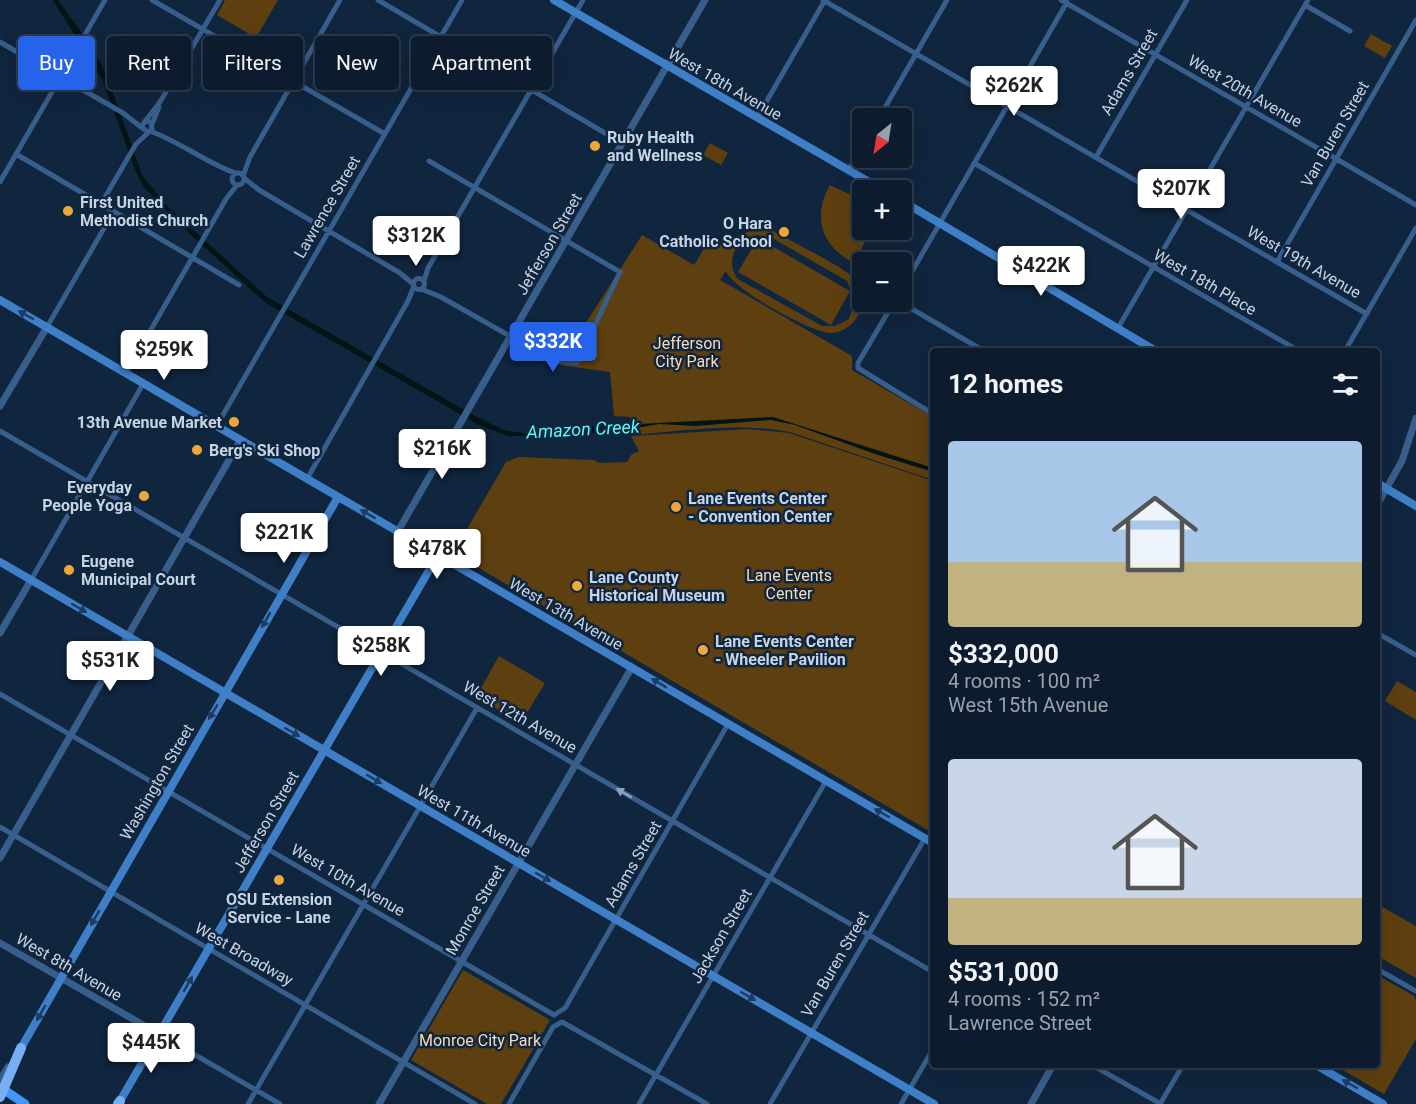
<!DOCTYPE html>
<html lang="en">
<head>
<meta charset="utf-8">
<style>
	body { margin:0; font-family:Roboto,sans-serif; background:#152536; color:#f1f3f6; height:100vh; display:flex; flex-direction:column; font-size:22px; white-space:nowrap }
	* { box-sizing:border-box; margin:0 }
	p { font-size:20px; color:#9aa1aa }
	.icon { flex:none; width:33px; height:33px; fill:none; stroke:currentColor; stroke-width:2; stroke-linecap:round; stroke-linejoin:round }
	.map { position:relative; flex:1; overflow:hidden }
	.panel { position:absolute; left:930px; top:348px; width:450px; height:720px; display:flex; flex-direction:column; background:#0c1c2e; border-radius:6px; box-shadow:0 6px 24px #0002,0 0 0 2px #2c3a4a }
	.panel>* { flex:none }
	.hud { position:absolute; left:18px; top:36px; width:570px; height:54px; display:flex; gap:12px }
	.needle { width:39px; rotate:210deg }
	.controls { position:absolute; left:852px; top:108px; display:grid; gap:12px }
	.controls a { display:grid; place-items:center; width:60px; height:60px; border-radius:6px; background:#0c1c2e; box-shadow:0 6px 24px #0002,0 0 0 2px #2c3a4a; font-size:30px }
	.price { position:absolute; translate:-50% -51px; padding:0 14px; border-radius:6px; background:#fff; color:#222; font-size:20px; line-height:39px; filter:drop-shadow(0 2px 3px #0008) }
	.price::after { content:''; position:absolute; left:50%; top:36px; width:18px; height:14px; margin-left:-9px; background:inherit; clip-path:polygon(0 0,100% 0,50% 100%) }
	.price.current { background:#2563eb; color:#fff }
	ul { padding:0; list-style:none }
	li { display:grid; align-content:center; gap:12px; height:318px; padding:0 18px }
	li span { display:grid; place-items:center; height:186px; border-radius:6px; color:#555 }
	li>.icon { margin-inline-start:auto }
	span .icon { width:108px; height:108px; fill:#fffc; stroke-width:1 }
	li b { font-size:26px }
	h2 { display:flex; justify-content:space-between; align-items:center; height:72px; padding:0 18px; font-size:26px }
	.chip { padding:0 21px; border-radius:6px; background:#0c1c2e; box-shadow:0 6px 24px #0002,0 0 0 2px #2c3a4a; font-size:21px; line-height:54px }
	.chip.current { background:#2563eb; color:#fff }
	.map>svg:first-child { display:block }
	.green { fill:#5e3f0f; fill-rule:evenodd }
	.water { fill:#021413 }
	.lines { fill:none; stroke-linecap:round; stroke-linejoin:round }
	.minor { stroke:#385f8c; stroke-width:5 }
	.tertiary { stroke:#385f8c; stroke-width:7 }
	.secondary { stroke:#3f7fc8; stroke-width:8 }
	.primary { stroke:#4297f6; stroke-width:9 }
	.motorway { stroke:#76aff2; stroke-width:10 }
	.oneway { fill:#1c3c60 }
	.oneway2 { fill:#8da5c1 }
	.poi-dot { fill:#eea73c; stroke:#10253e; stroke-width:2 }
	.labels { text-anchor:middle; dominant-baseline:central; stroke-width:5; stroke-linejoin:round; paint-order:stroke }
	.street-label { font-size:16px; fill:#c6d4e4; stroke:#10253e }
	.poi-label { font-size:16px; font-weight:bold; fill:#c6d4e4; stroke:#10253e; text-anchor:start }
	.park-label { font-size:16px; fill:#fadab1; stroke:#10253e }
	.water-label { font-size:18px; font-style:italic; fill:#5df8f6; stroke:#10253e }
</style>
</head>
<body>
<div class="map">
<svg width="1416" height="1104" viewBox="0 0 1416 1104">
	<rect width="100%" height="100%" fill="#10253e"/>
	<!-- green -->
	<path class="green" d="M 225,0 L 278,0 L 256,38 L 217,15 Z
		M 1371,34 L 1392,46 L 1385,58 L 1364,46 Z
		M 710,143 L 728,153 L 721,165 L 703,155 Z
		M 830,185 L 862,200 L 862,230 L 871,230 L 854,263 C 821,246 812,217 830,185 Z
		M 758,228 L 773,231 C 790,241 845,267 856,280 C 863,288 864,300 861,310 C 856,323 844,333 830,333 C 810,332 732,289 726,271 L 720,280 L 852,356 L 852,370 L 933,417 L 933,480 L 790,432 C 738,422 683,431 630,435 L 630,417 L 614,416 L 610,372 L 559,365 L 642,235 L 694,265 L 710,239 L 728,248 L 737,236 ZM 757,235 L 774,239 L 847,281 L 855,301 L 849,319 L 835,326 L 822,326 L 738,279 C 724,261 736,239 757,235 Z
		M 758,238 L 850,291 L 831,325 L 738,272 Z
		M 748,429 L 789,433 L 933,481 L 933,833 L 453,553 L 506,462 L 519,457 L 594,460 L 600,463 L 627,462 L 631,455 L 639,451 L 631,436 Z
		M 499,656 L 545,683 L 521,723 L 476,697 Z
		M 1397,681 L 1416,692 L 1416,720 L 1385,701 Z
		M 1377,904 L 1416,926 L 1416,978 L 1377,956 Z
		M 463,970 L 550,1020 L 501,1104 L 487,1104 L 411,1060 Z
		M 1377,975 L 1414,996 L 1416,1001 L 1416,1039 L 1384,1094 L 1334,1065 L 1377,1065 Z"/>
	<!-- water -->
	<path class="water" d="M 53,0 L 58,0 L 88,42 L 106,73 L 142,175 L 168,207 L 267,297 L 473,415 L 503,430 L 516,432 L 528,434 L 561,428 L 773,417 L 933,468 L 933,472 L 875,454 L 795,425 L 771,420 L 695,426 L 659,424 L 614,432 L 523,436 L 508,436 L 481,426 L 266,303 L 178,223 L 144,187 L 136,172 L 103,81 Z"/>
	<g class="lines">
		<!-- minor -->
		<path class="minor" d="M 152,0 L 385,134
			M 378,0 L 622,143
			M 823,0 L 1367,314
			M 1061,0 L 1416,205
			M 1305,5 L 1350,31
			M 0,42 L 123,113 L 141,127
			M 757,118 L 825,0
			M 879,118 L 947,0
			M 146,120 L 160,102 L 220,0
			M 152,124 L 159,107
			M 150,131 C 180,142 205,162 235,173
			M 16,154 L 239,285
			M 1096,157 L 1187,0
			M 974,163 L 1299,351
			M 848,171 L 862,146
			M232 179a6 6 0 1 1 12 0a6 6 0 1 1-12 0Z
			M 243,176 L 250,157 L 340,0
			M 244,178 L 259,190 L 400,273 L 413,284
			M 0,182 L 105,0
			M 101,204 L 136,144 L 152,129 L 151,123 L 146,120 L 141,127 L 148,132
			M 1277,262 L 1416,20
			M413.5 284a5.5 5.5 0 1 1 11 0a5.5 5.5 0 1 1-11 0Z
			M 424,281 L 428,268 L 583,0
			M 421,289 L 441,297 L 554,361 L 577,363 L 620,272 L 429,161
			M 902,289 L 1067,2
			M 894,302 L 858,363 L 858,368 L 933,414
			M 900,302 L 984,351
			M 47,327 L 114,211
			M 1118,328 L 1308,0
			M 1345,351 L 1416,228
			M 126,373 L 226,199 L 237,185
			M 216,427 L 462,0
			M 0,431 L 933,972
			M 307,479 L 408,301 L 414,286
			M 31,580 L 143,384
			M 1377,633 L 1416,655
			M 0,694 L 554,1015 L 565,1008 L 728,724
			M 0,827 L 475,1104
			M 1377,969 L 1416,991
			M 159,1034 L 280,1104
			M 1092,1065 L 1161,1104
			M 248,1104 L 477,708
			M 509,1104 L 553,1027 L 562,1022 L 707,1104
			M 639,1104 L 826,781
			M 770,1104 L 925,838
			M 901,1104 L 933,1049
			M 1160,1104 L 1183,1065"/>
		<!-- tertiary -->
		<path class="tertiary" d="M 0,406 L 47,327
			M 1377,505 L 1402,461 L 1416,418
			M 398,531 L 705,0
			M 0,633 L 31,580
			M 0,858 L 240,441
			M 0,943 L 159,1034
			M 0,1080 L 8,1067
			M 379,1104 L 632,667
			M 1031,1104 L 1053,1065"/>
		<!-- secondary -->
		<path class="secondary" d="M 554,0 L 883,190
			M 902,201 L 1156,351
			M 0,300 L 933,843
			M 1377,483 L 1416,506
			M 0,562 L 934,1104
			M 21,1048 L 338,497
			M 1316,1065 L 1383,1104
			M 120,1101 L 438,555"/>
		<!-- primary -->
		<path class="primary" d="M 0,1087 L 25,1104"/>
		<!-- motorway -->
		<path class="motorway" d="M 0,1097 L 21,1048
			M 118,1104 L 120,1101"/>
	</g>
	<!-- one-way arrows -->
	<defs><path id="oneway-solid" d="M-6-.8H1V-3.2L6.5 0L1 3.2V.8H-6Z" transform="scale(1.5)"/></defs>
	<g class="oneway">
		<use href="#oneway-solid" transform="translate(26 315) rotate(-150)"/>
		<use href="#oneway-solid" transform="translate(368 514) rotate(-150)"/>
		<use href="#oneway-solid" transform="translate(79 608) rotate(30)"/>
		<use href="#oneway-solid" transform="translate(266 620) rotate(120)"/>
		<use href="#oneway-solid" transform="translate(659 683) rotate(-149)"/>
		<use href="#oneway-solid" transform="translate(213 712) rotate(121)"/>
		<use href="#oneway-solid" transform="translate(292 732) rotate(30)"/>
		<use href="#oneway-solid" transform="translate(374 779) rotate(30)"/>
		<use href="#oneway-solid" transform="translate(882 813) rotate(-150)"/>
		<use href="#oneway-solid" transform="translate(543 877) rotate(30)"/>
		<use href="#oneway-solid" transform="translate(95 918) rotate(120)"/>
		<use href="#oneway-solid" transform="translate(188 984) rotate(-60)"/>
		<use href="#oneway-solid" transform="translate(748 996) rotate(30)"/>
		<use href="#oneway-solid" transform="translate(41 1013) rotate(120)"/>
		<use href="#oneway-solid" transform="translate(1350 1084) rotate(-150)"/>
	</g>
	<use class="oneway2" href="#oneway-solid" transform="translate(624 793) rotate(-150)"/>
	<!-- markers -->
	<g class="poi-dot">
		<circle cx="595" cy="146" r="6"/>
		<circle cx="68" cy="211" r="6"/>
		<circle cx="784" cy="232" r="6"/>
		<circle cx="234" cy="422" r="6"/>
		<circle cx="197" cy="450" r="6"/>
		<circle cx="144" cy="496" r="6"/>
		<circle cx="676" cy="507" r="6"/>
		<circle cx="69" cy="570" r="6"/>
		<circle cx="577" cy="586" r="6"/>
		<circle cx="703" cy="650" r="6"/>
		<circle cx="279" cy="880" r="6"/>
	</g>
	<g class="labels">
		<!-- street labels -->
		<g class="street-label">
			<text transform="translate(1129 72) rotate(-60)">Adams Street</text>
			<text transform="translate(725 84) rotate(30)">West 18th Avenue</text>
			<text transform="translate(1245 91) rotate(30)">West 20th Avenue</text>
			<text transform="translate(1335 134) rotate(-60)">Van Buren Street</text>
			<text transform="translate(327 207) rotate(-60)">Lawrence Street</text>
			<text transform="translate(549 244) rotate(-60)">Jefferson Street</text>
			<text transform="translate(1304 262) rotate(30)">West 19th Avenue</text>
			<text transform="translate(1205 282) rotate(30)">West 18th Place</text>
			<text transform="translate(566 614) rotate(30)">West 13th Avenue</text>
			<text transform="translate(520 717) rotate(30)">West 12th Avenue</text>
			<text transform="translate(157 782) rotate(-60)">Washington Street</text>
			<text transform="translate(474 821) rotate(30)">West 11th Avenue</text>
			<text transform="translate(266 822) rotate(-60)">Jefferson Street</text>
			<text transform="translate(633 864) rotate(-60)">Adams Street</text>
			<text transform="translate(348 880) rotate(30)">West 10th Avenue</text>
			<text transform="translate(475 910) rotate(-60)">Monroe Street</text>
			<text transform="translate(721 936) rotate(-60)">Jackson Street</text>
			<text transform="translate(244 954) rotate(30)">West Broadway</text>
			<text transform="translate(835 964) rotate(-60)">Van Buren Street</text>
			<text transform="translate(69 967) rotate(30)">West 8th Avenue</text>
		</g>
		<!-- poi labels -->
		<g class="poi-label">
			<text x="607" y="137">Ruby Health<tspan x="607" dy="18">and Wellness</tspan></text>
			<text x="80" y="202">First United<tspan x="80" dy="18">Methodist Church</tspan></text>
			<text x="772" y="223" text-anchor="end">O Hara<tspan x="772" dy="18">Catholic School</tspan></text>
			<text x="222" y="422" text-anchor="end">13th Avenue Market</text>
			<text x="209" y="450">Berg's Ski Shop</text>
			<text x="132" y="487" text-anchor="end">Everyday<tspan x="132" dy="18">People Yoga</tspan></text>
			<text x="688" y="498">Lane Events Center<tspan x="688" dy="18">- Convention Center</tspan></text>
			<text x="81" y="561">Eugene<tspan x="81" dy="18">Municipal Court</tspan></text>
			<text x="589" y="577">Lane County<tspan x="589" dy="18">Historical Museum</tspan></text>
			<text x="715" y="641">Lane Events Center<tspan x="715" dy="18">- Wheeler Pavilion</tspan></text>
			<text x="279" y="899" text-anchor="middle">OSU Extension<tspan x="279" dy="18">Service - Lane</tspan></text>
		</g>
		<!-- park labels -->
		<g class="park-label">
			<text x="687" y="343">Jefferson<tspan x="687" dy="18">City Park</tspan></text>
			<text x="789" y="575">Lane Events<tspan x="789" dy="18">Center</tspan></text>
			<text x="480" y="1040">Monroe City Park</text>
		</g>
		<!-- water labels -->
		<g class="water-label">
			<text transform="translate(583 429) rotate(-3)">Amazon Creek</text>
		</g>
	</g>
</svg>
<div class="controls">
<a><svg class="needle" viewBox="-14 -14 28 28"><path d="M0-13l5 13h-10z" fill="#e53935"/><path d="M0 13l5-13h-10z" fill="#9aa1aa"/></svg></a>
<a>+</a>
<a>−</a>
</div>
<b class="price" style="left:1014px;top:117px">$262K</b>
<b class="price" style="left:1181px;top:220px">$207K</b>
<b class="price" style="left:416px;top:267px">$312K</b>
<b class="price" style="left:1041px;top:297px">$422K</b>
<b class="price current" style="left:553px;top:373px">$332K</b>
<b class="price" style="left:164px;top:381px">$259K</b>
<b class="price" style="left:442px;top:480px">$216K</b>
<b class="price" style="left:284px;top:564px">$221K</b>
<b class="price" style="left:437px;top:580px">$478K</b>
<b class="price" style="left:381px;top:677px">$258K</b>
<b class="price" style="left:110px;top:692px">$531K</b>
<b class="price" style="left:151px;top:1074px">$445K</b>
<div class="hud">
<a class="chip current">Buy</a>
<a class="chip">Rent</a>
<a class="chip">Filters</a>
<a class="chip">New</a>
<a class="chip">Apartment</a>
</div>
<section class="panel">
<h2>12 homes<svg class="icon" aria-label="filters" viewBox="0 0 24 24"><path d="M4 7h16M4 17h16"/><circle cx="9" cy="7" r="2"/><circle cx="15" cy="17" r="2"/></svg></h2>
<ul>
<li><span style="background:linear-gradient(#a9c7e8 65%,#c2b280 0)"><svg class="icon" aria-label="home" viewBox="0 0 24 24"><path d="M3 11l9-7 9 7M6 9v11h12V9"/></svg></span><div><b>$332,000</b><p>4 rooms · 100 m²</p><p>West 15th Avenue</p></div></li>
<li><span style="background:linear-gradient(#c9d6e8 75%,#c2b280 0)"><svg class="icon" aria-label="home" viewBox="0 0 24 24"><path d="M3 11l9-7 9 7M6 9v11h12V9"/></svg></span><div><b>$531,000</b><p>4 rooms · 152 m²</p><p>Lawrence Street</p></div></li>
</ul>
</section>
</div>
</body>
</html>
